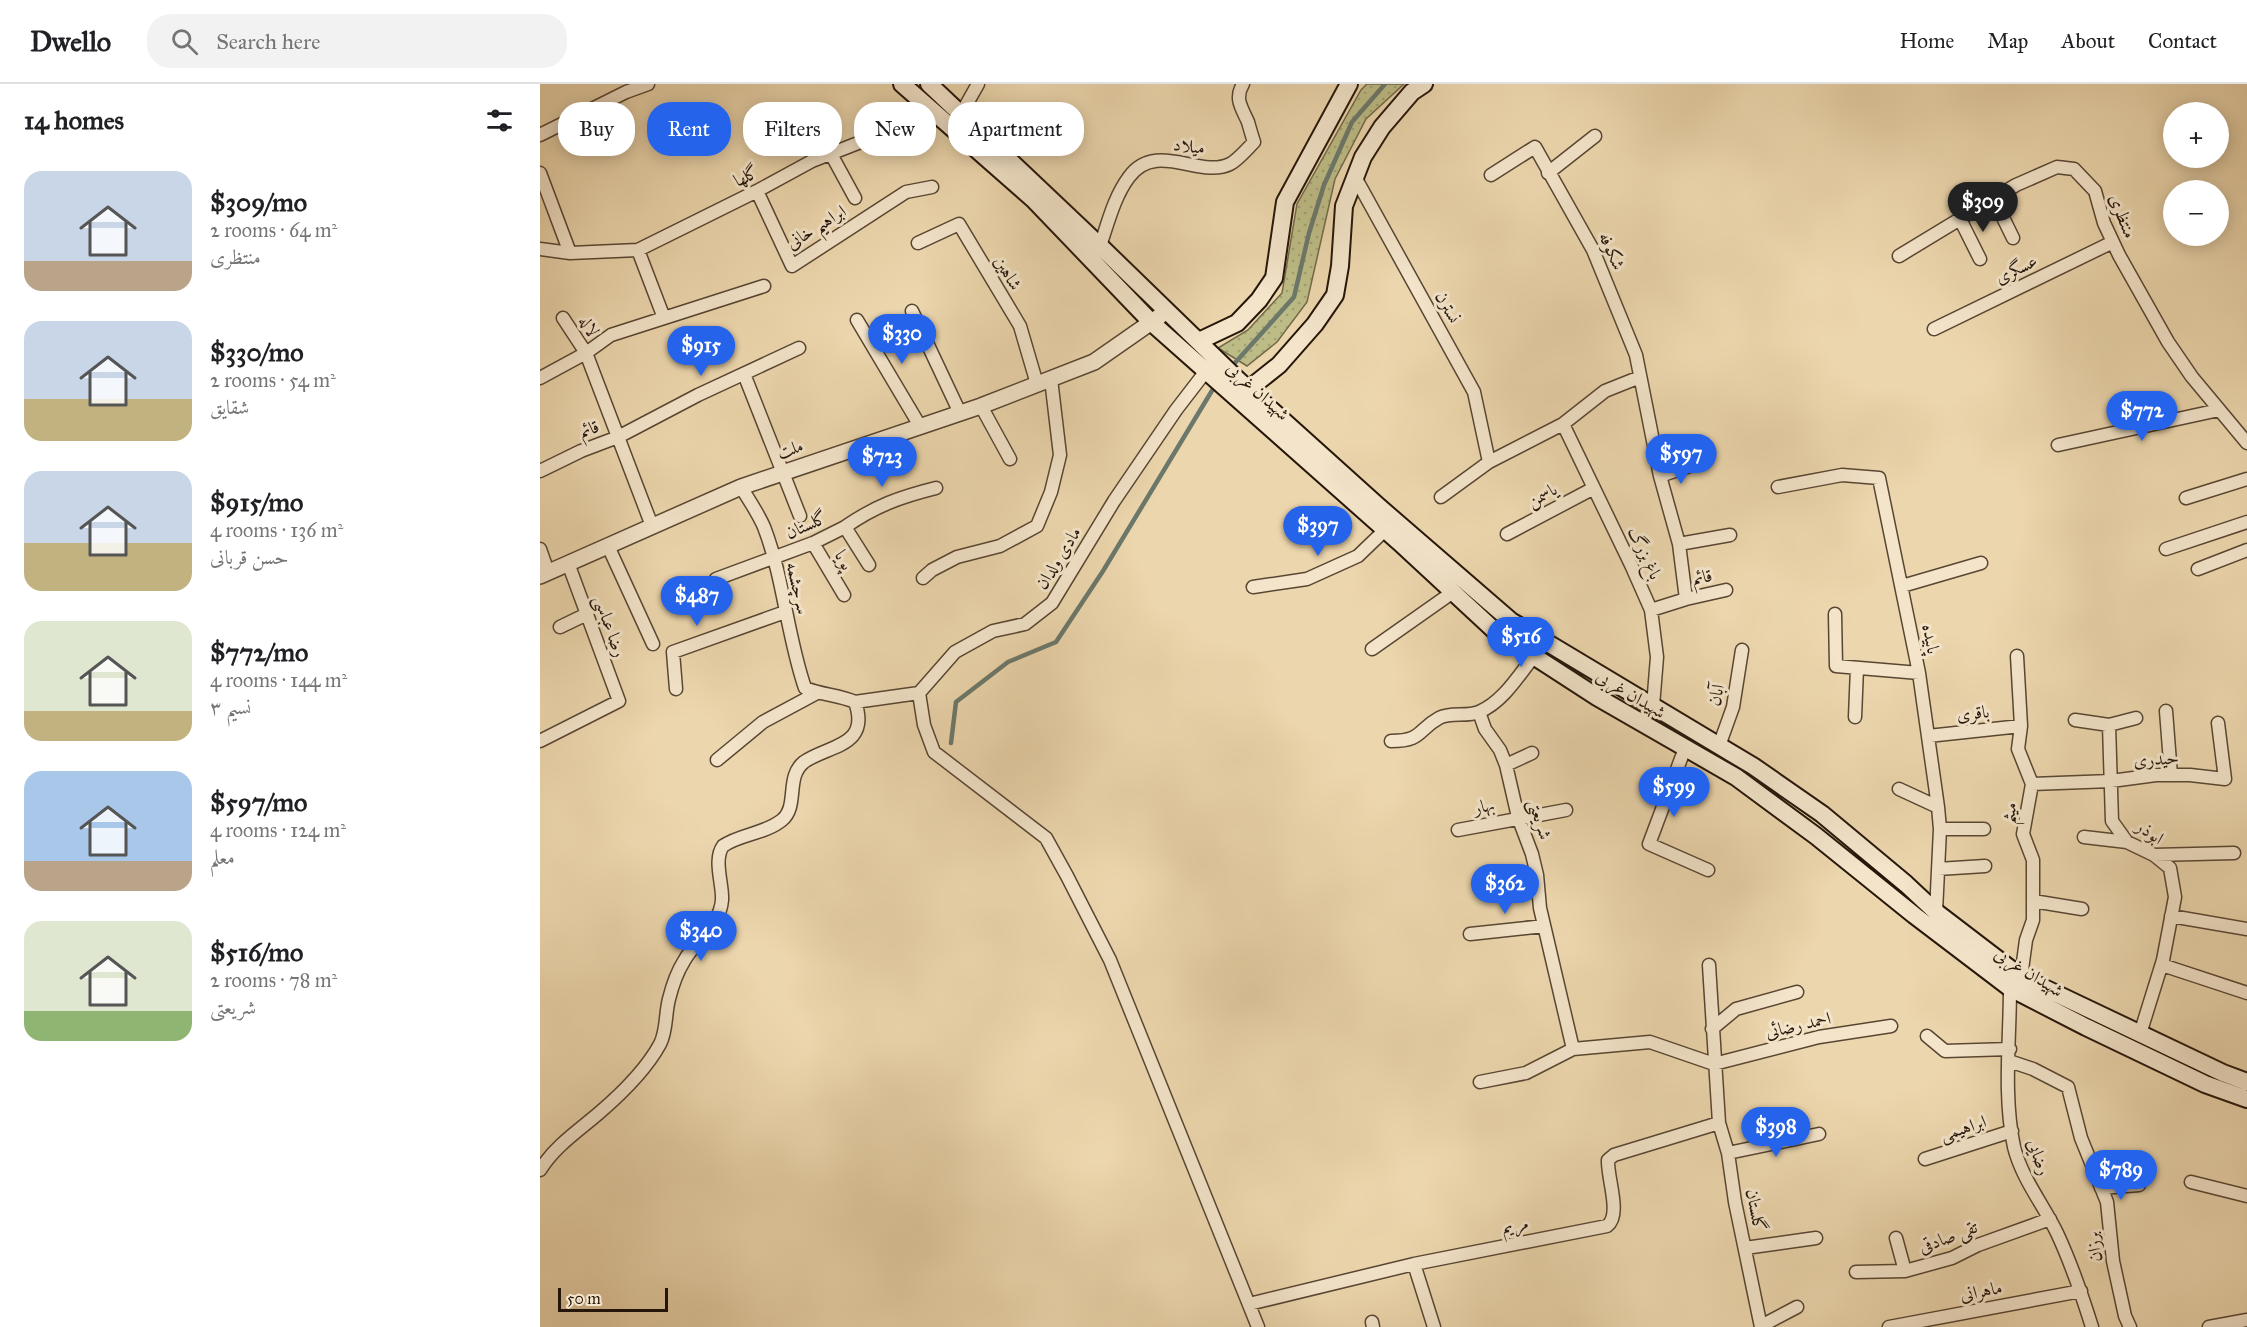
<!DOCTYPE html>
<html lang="en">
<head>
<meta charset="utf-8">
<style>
	body { margin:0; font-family:"IM FELL Great Primer",Amiri,serif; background:#f2f2f2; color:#202124; height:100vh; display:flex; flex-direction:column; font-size:22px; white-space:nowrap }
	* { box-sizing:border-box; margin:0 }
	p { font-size:20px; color:#757577 }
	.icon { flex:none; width:33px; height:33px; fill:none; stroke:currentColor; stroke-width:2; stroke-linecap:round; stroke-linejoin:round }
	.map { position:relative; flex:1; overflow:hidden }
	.details { display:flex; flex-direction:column; background:#fff; width:540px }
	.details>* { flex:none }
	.guide { position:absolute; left:18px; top:18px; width:570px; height:54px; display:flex; gap:12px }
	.buttons { position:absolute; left:1623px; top:18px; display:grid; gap:12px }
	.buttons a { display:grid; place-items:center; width:66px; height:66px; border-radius:50%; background:#fff; box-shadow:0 3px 15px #0003; font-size:30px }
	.scale { position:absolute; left:18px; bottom:15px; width:110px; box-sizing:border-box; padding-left:6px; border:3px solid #26160a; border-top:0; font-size:16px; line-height:21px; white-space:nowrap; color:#26160a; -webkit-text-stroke:4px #f3e4ca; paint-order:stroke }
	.price { position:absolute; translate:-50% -51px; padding:0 14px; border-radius:21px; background:#2563eb; color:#fff; font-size:20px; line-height:39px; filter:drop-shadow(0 2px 3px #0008) }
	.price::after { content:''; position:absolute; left:50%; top:36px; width:18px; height:14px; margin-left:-9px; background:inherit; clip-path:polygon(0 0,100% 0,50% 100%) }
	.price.active { background:#222; color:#fff }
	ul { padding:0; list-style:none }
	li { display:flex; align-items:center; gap:18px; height:150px; padding:0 24px }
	li span { display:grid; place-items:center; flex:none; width:168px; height:120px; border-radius:18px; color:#555 }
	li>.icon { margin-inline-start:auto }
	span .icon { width:72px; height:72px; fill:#fffc; stroke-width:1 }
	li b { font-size:26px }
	h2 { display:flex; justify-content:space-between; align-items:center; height:72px; padding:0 24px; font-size:26px }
	.chip { padding:0 21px; border-radius:24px; background:#fff; box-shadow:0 3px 15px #0003; font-size:21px; line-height:54px }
	.chip.active { background:#2563eb; color:#fff }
	header { display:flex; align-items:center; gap:36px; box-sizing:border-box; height:84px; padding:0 30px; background:#fff; border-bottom:2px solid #e0e0e0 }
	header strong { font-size:28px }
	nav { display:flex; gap:33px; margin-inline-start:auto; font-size:21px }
	.search { width:420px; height:54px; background:#f2f2f2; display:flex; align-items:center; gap:15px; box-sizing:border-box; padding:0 21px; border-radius:24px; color:#757577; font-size:22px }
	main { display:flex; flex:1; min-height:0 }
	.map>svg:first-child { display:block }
	.grass { fill:url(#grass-dots); stroke:#726948; stroke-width:1.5 }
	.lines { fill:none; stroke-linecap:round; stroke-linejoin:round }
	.stream { stroke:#6b786b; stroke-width:4.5 }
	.minor-casing { stroke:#584633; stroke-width:15 }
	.tertiary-casing { stroke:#584633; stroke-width:18 }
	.secondary-casing { stroke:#26160a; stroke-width:20 }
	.minor { stroke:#f3e4ca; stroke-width:12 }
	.tertiary { stroke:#f3e4ca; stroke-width:15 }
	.secondary { stroke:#f3e4ca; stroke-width:16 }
	.labels { text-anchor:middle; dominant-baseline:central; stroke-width:6; stroke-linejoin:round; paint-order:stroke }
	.street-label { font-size:18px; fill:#26160a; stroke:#f3e4ca }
</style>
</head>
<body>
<header>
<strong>Dwello</strong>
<div class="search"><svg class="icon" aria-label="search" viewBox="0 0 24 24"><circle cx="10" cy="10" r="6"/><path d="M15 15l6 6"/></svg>Search here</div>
<nav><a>Home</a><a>Map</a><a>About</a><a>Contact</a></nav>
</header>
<main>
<section class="details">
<h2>14 homes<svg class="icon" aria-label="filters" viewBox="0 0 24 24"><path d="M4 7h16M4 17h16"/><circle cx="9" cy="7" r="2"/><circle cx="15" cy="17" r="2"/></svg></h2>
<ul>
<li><span style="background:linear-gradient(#c9d6e8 75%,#b9a48a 0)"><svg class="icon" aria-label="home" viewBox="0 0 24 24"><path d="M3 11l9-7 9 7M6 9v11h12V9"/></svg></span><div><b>$309/mo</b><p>2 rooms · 64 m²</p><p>منتظری</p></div></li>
<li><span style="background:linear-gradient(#c9d6e8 65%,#c2b280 0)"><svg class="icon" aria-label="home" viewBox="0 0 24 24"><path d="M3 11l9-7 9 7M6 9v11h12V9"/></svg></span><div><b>$330/mo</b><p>2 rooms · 54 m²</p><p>شقایق</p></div></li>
<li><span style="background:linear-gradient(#c9d6e8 60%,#c2b280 0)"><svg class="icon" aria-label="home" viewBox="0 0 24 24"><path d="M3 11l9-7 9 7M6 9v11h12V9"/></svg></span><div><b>$915/mo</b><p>4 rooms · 136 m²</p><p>حسن قربانی</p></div></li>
<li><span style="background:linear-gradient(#dfe7d0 75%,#c2b280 0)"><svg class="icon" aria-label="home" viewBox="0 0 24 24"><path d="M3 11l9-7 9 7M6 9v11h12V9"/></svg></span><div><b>$772/mo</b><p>4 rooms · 144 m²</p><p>نسیم ۳</p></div></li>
<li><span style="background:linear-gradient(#a9c7e8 75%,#b9a48a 0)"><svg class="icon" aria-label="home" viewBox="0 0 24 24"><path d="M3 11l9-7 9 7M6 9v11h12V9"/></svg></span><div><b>$597/mo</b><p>4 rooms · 124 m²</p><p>معلم</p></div></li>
<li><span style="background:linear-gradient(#dfe7d0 75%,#8fb573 0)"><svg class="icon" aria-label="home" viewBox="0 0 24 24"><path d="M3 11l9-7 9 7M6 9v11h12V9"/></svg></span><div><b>$516/mo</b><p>2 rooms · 78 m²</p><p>شریعتی</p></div></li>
</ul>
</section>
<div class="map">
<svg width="1707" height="1243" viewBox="0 0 1707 1243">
	<defs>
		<pattern id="grass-dots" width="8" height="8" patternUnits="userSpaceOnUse" patternTransform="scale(1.5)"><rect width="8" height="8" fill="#bdbc86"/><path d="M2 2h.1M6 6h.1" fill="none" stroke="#a2a172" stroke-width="1.8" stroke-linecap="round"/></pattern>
	</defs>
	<rect width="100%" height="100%" fill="#ecd6ad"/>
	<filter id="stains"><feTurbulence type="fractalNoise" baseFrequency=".00333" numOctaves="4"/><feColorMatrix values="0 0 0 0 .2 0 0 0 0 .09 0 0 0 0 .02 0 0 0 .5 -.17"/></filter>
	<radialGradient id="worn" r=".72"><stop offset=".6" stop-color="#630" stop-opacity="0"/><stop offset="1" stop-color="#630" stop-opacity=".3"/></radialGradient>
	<!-- grass -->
	<path class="grass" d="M 827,0 L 864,0 L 826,35 L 795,95 L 767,218 L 737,258 L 707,282 L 678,264 L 708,246 L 742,209 L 757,120 L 821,6 Z"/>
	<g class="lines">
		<!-- stream -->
		<path class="stream" d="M 694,280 L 754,213 L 769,149 L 784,101 L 812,38 L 845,0
			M 411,659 L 416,618 L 468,578 L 516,558 L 563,487 L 673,305"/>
		<defs>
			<path id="minor" d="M 421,30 L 438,0
				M 0,51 L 86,8 L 108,0
				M 291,70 L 315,114
				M 0,89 L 30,169
				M 1008,89 L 1055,52
				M 951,91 L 995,63 L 1053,166 L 1096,271 L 1120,392 L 1139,460 L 1146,515
				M 815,93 L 934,308 L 949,378
				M 217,107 L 252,182 L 366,108 L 392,103
				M 1454,115 L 1473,154
				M 1420,135 L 1440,175
				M 378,159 L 419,140 L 480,242 L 497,300
				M 560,162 C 568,139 574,113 589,93 C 616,56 660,95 690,80 C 698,76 707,65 714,58 C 712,52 710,45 708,38 C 702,24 694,15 703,0
				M 0,165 L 30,169 L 98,166 L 217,107 L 272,77 L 395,29
				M 98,166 L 124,234
				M 1359,172 L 1476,101 L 1517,83 L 1534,85 L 1555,107 L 1564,139 L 1579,171 L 1628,258 L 1652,293 L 1707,359
				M 372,227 L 420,329
				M 23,234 L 46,269 L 112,442
				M 317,236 L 380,342
				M 1394,245 L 1573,158
				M 666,287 L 636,326 L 574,417 L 512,519 L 485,540 L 453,547 L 415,568 L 379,609 L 384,641 L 394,668 L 506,754 L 527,792 L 570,876 L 718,1243
				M 204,290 L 260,432
				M 0,294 L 46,269 L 71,251 L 224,202
				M 441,322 L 470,375
				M 1023,340 L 1092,483 L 1111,526 L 1117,573 L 1113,622
				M 1518,361 L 1679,326
				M 0,387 L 41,367 L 78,353 L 158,311 L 259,264
				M 1120,392 L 1153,381
				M 1238,403 L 1302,391 L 1339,394 L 1379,589 L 1398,723 L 1400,745 L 1396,828
				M 901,413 L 949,378 L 1023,340 L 1065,307 L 1100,293
				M 1646,414 L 1707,395
				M 305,443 C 335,422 360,413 396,404
				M 967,450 L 1054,404
				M 273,459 L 304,511
				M 1139,460 L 1190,451
				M 68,462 L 113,560
				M 0,465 L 8,488
				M 1626,465 L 1707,438
				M 1658,485 L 1707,466
				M 383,494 L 392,486 L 417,473 L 460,462 L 497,442 L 511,408 L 520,371 L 511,295
				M 176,495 L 273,459 L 305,443 L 329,481
				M 1362,502 L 1441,479
				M 713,503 L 767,495 L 818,472 L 845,446
				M 1111,526 L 1146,515 L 1186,506
				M 1295,530 L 1296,582 L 1379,589
				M 20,543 L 47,530
				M 832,565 L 913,508
				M 1477,572 L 1481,642 L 1478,665 L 1492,700 L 1483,750 L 1493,776 L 1493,836 L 1486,856 L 1481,893
				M 136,605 L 133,568 L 245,528
				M 315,618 L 379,609
				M 1626,627 L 1631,691
				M 939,628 L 945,645 L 960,666 L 966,681 L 978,733 L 992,770 L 997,791 L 1000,824 L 1033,965
				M 1315,633 L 1317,584
				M 1535,636 L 1569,641 L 1596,634
				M 1569,641 L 1572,737 L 1587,758 L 1614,771 L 1630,784 L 1635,813 L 1623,876 L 1600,950
				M 1388,652 L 1481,642
				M 0,657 L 79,617 L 28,479
				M 851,657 C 883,657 877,646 899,634 C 910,628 927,633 939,628 C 963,618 979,591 994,572
				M 1179,662 L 1193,623 L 1202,566
				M 1145,664 L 1109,760 L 1168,786
				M 177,676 L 223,638 L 277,609
				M 966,681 L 992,669
				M 1492,700 L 1571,697 L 1616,691 L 1650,691 L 1685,695 L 1678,639
				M 1359,705 L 1398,723
				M 1400,745 L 1444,745
				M 918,746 L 1026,726
				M 1544,753 L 1587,758
				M 1614,771 L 1694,769
				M 1398,785 L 1445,782
				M 1493,817 L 1542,825
				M 1631,832 L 1707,845
				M 930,850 L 1004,842
				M 1169,881 L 1179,1039 L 1188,1069 L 1195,1118 L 1221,1243
				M 1622,881 L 1707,909
				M 1470,904 C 1470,957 1463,1011 1474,1063 C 1482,1095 1503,1120 1517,1149 C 1531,1179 1542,1211 1552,1243
				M 1172,945 L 1196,925 L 1257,908
				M 1387,952 L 1405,967 L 1470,965
				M 1469,977 L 1493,985 L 1528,1003 L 1541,1054 L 1567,1118 L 1573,1177 L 1585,1232 L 1590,1243
				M 940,998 L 986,989 L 1033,965 L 1110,958 L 1174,980 L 1279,953 L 1351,942
				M 1188,1069 L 1279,1050
				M 1385,1075 L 1472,1047
				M 0,1086 C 15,1062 38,1047 59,1029 C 80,1011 107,984 120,960 C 127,947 125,930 129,915 C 132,903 137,888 144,877 C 156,855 180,842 182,816 C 183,800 173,776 183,762 C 200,750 225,750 242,736 C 259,722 245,693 264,678 C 288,661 331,663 315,618 C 299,611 282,611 265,604 C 247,552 244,495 224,443 C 218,429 209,416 201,403
				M 1651,1098 L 1707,1112
				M 1561,1104 L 1599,1101
				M 1356,1154 L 1365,1187
				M 1205,1164 L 1276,1154
				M 874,1180 L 894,1243
				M 1316,1188 L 1365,1187 L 1412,1174 L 1438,1161 L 1510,1135
				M 709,1220 L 874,1180 L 1067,1142 C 1082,1131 1067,1094 1068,1076 L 1074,1071 L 1179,1039
				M 832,1238 L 833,1243
				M 1221,1242 L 1257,1223
				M 1349,1243 L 1541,1207
				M 1669,1243 L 1707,1236"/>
			<path id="tertiary" d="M 0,492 L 201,403 L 441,322 L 554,278 L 620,232"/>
			<path id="secondary" d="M 362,0 L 494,116 L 612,239 L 859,458 L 955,547 L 1057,613 L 1196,693 L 1276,752 L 1374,831 L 1470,904 L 1546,943 L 1665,1000 L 1707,1015
				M 389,0 L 560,162 L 698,296 L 838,422 L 971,537 L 1213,682 L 1282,730 L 1366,800 L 1396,828 L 1481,893 L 1683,989 L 1707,998
				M 659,257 L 697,239 L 719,216 L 734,194 L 745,118 L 809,0
				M 700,312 L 739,281 L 775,240 L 795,211 L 800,182 L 804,122 L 823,73 L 842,43 L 872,8 L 884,0"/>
		</defs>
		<!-- minor casing -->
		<use href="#minor" class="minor-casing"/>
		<!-- tertiary casing -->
		<use href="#tertiary" class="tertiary-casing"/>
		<!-- secondary casing -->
		<use href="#secondary" class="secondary-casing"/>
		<!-- minor -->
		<use href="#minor" class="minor"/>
		<!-- tertiary -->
		<use href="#tertiary" class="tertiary"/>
		<!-- secondary -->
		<use href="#secondary" class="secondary"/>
	</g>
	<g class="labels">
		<!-- street labels -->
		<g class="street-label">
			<text transform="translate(649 62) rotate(7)">میلاد</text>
			<text transform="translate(206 92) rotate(-27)">گلها</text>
			<text transform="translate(1583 132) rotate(69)">منتظری</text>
			<text transform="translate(276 143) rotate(-32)">ابراهیم خانی</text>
			<text transform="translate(1072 167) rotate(66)">شکوفه</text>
			<text transform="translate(1476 185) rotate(-26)">عسگری</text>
			<text transform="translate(468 189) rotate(59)">شاهین</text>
			<text transform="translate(908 223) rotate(61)">نسترن</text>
			<text transform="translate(49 242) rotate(56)">لاله</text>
			<text transform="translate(718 307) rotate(42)">شهیدان غربی</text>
			<text transform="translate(49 345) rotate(-21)">قائم</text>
			<text transform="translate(250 365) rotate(-19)">ملت</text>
			<text transform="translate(1002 411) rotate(-28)">یاسمن</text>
			<text transform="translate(266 441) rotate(-24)">گلستان</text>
			<text transform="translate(1105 469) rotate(65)">باغ بزرگ</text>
			<text transform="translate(518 474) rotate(-58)">مادی ولدان</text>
			<text transform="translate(304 476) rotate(60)">پویا</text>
			<text transform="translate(1162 493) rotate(-12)">قائم</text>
			<text transform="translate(258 504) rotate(77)">سرچشمه</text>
			<text transform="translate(70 542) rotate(70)">رضا عباسی</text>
			<text transform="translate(1391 555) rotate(79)">پابیده</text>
			<text transform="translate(1091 610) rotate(31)">شهیدان غربی</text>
			<text transform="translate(1176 611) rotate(-78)">آبان</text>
			<text transform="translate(1433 629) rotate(-6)">باقری</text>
			<text transform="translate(1616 675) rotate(-4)">حیدری</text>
			<text transform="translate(944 722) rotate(-12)">بهار</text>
			<text transform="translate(1469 729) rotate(-80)">میثم</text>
			<text transform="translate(1000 735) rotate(72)">شریعتی</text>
			<text transform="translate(1610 748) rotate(34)">ابوذر</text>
			<text transform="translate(1489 888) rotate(32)">شهیدان غربی</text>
			<text transform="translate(1258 941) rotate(-13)">احمد رضائی</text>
			<text transform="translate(1423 1044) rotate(-18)">ابراهیمی</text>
			<text transform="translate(1499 1073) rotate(70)">رضایی</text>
			<text transform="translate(1216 1126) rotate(79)">گلستان</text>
			<text transform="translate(975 1141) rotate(-11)">مریم</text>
			<text transform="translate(1408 1153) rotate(-21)">تقی صادقی</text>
			<text transform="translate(1554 1163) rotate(-97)">برزان</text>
			<text transform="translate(1441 1207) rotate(-11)">ماهرانی</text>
		</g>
	</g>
	<rect width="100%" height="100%" filter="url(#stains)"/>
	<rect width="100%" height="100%" fill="url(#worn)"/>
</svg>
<div class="buttons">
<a>+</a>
<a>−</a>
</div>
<div class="scale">50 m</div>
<b class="price active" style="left:1443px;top:149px">$309</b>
<b class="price" style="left:362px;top:281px">$330</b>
<b class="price" style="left:161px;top:293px">$915</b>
<b class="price" style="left:1602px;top:358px">$772</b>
<b class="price" style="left:1141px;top:401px">$597</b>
<b class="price" style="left:342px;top:404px">$723</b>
<b class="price" style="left:778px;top:473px">$397</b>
<b class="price" style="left:157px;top:543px">$487</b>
<b class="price" style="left:981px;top:584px">$516</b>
<b class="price" style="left:1134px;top:734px">$599</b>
<b class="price" style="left:965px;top:831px">$362</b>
<b class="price" style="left:161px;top:878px">$340</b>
<b class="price" style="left:1236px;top:1074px">$398</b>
<b class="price" style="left:1581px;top:1117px">$789</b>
<div class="guide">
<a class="chip">Buy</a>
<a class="chip active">Rent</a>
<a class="chip">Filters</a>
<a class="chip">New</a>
<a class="chip">Apartment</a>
</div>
</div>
</main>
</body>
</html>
